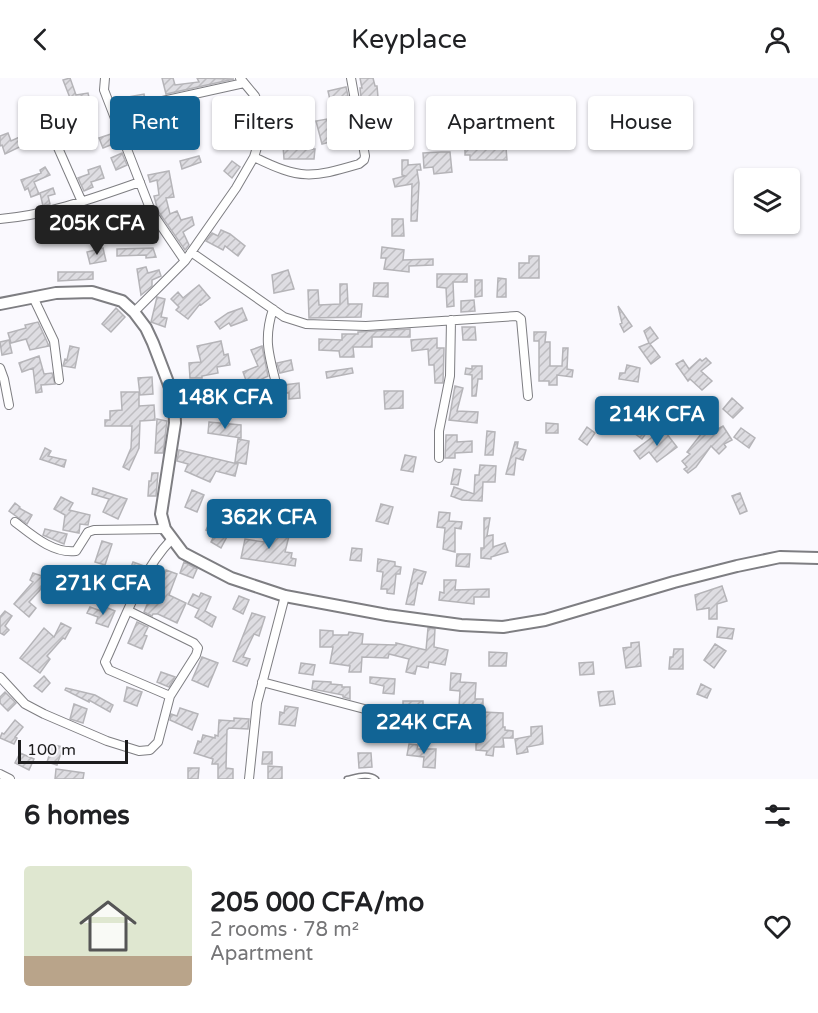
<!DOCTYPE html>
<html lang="en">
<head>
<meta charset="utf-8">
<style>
	body { margin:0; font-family:"Varela Round",sans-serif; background:#f2f2f2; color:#202124; height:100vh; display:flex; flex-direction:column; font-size:22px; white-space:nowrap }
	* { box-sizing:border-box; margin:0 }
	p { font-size:20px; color:#757577 }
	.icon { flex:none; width:33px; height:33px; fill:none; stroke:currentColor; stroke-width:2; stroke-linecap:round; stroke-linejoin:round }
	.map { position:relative; height:701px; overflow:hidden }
	.details { display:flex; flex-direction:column; background:#fff; flex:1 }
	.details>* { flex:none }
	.hud { position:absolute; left:18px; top:18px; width:783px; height:54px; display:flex; gap:12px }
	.tools { position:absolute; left:734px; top:90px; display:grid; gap:12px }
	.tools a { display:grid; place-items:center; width:66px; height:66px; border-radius:6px; background:#fff; box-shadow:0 2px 4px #0004; font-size:30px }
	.scale { position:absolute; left:18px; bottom:15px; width:110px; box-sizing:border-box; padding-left:6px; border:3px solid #1d1d1e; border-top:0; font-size:16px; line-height:21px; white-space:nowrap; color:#1d1d1e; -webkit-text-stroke:4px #faf9fe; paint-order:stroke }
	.price { position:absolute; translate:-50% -51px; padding:0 14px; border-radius:6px; background:#116495; color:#fff; font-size:20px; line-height:39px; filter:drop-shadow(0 2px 3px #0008) }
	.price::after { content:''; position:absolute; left:50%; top:36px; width:18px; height:14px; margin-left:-9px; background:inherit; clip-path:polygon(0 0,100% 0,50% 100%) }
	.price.active { background:#222; color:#fff }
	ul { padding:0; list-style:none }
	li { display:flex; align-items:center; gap:18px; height:150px; padding:0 24px }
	li span { display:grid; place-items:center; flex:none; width:168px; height:120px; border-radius:6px; color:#555 }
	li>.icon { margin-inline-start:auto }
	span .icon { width:72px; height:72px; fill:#fffc; stroke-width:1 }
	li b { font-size:26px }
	h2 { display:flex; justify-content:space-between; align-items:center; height:72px; padding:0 24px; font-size:26px }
	.tag { padding:0 21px; border-radius:6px; background:#fff; box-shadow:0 2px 4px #0004; font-size:21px; line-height:54px }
	.tag.active { background:#116495; color:#fff }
	header { display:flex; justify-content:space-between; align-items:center; height:78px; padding:0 24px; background:#fff; font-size:27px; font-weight:600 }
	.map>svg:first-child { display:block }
	.building { fill:url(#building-hatch); stroke:#b5b4b8; stroke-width:1.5 }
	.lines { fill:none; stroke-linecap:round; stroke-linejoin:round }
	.lane-casing { stroke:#7e7e82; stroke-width:7 }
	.street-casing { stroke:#7e7e82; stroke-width:10 }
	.secondary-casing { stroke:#7e7e82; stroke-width:14 }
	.lane { stroke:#fff; stroke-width:4 }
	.street { stroke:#fff; stroke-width:8 }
	.secondary { stroke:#fff; stroke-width:10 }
</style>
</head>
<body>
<header><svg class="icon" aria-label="back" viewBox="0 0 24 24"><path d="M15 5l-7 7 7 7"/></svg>Keyplace<svg class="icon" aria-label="person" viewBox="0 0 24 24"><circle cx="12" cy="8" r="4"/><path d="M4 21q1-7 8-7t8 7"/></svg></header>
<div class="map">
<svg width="818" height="701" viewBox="0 0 818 701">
	<defs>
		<pattern id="building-hatch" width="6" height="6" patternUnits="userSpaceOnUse" patternTransform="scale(1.5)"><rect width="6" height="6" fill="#dedde2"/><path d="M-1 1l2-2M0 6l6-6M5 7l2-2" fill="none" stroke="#bebdc1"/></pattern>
	</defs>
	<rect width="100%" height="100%" fill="#faf9fe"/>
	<!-- building -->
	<path class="building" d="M 70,0 L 76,17 L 88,15 L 91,28 L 79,30 L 77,23 L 72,25 L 63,2 Z
		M 162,0 L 173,0 L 175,7 L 199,4 L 197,0 L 234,1 L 166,16 Z
		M 360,0 L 373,0 L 375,8 L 377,8 L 378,19 L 361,19 L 360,10 L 362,10 Z
		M 346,9 L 348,18 L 330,22 L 328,13 Z
		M 144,16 L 145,21 L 123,26 L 122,20 Z
		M 399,25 L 403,37 L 391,41 L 389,34 L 377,35 L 377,28 Z
		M 252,27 L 253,45 L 241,46 L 239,29 Z
		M 135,35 L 135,43 L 145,42 L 147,54 L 131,59 L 128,37 Z
		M 292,37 L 308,37 L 307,71 L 315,71 L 314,81 L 284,81 L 281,41 L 292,41 Z
		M 327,41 L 334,63 L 322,66 L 316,43 Z
		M 8,55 L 11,63 L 26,56 L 30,64 L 5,76 L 2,67 L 0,68 L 0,58 Z
		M 114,55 L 118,64 L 103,70 L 99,60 Z
		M 246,58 L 247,64 L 252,64 L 251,70 L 240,70 L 239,66 L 234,68 L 232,61 Z
		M 489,67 L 489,70 L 506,70 L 507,82 L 470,82 L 470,77 L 465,77 L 465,71 L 478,71 L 478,68 Z
		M 441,74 L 450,74 L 452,94 L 434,96 L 433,89 L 424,90 L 423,75 Z
		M 122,75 L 127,87 L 116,92 L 111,80 Z
		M 199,78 L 201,84 L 182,91 L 180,83 Z
		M 402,82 L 408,82 L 408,87 L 420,86 L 421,92 L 417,92 L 419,105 L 417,143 L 411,143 L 412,106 L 395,109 L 393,101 L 405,98 L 402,97 Z
		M 232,83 L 240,89 L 232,100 L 224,93 Z
		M 100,88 L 104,100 L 91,104 L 93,109 L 84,113 L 78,100 L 89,96 L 88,92 Z
		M 45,89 L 50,97 L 34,104 L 39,116 L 31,119 L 28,110 L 25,112 L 21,102 L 41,95 L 40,92 Z
		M 169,93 L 174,119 L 166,120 L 170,136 L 177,133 L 181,142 L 192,139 L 194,147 L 183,154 L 189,167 L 185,172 L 158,133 L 154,118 L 159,117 L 157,102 L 150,104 L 148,97 Z
		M 53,110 L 55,116 L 48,118 L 50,126 L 43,128 L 40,115 Z
		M 149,141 L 151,155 L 148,156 L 149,159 L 141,161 L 137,143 Z
		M 392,141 L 403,141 L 404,158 L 392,158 Z
		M 221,152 L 230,156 L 245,168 L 238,178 L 225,168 L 223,172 L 206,163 L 212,155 L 218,158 Z
		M 382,169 L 404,172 L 403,182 L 433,181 L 433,187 L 409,188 L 409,194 L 384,191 L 386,180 L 381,180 Z
		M 103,170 L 106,183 L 90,186 L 87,174 Z
		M 153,170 L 156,179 L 146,180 L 146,177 L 117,178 L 117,171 Z
		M 529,178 L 539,178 L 539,200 L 519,200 L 519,185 L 529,185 Z
		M 146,189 L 148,195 L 159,192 L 161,198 L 152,202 L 152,208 L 141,217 L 137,191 Z
		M 288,192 L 294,211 L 274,215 L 272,197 Z
		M 58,194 L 93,194 L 93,201 L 58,203 Z
		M 437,196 L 467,196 L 467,204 L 453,204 L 454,228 L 447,229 L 446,210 L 437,209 Z
		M 498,200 L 506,201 L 506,219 L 497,219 Z
		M 475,202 L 482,202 L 482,218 L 475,219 Z
		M 374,205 L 388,205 L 388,219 L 373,218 Z
		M 340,206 L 347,206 L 348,226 L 362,226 L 361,239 L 309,240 L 308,212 L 318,212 L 319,227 L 340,226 Z
		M 199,207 L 210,220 L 201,227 L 200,226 L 188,241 L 176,232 L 179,229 L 171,221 L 178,214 L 183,220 Z
		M 157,219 L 165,221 L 161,239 L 167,240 L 165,249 L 151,244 Z
		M 474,222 L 475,233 L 461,234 L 461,223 Z
		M 618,228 L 632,248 L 624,254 L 620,246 L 622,245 Z
		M 116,230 L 125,239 L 111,254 L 102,246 Z
		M 242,230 L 247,242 L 231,248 L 229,245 L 220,251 L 215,244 L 228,235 Z
		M 38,244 L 49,268 L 30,272 L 26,261 L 11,265 L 8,255 L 26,250 L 25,247 Z
		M 462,249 L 475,249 L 476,262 L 463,262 Z
		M 650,249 L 658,260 L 650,266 L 660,279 L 651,286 L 639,269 L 649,265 L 644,253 Z
		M 410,251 L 410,259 L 372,259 L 372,269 L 353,269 L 354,279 L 340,279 L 339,273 L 319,272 L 319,261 L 342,262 L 342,256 L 358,256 L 358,254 Z
		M 534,254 L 546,254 L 545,264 L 550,264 L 550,288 L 562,288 L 563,270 L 568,270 L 567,291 L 573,292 L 572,299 L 557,297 L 557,307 L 549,307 L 549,303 L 539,303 L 539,263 L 534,263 Z
		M 437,260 L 437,270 L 444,270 L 443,305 L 435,305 L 434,287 L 429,287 L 428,271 L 412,273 L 411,262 Z
		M 9,262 L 12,275 L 2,277 L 0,264 Z
		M 221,263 L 224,277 L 228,276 L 230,287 L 217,289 L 218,295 L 202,298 L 202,300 L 190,300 L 189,285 L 201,284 L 197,268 Z
		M 70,268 L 79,270 L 75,290 L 63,288 L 65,281 L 67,282 Z
		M 262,268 L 268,298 L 248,308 L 243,294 L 258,288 L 251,272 Z
		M 39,278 L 44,296 L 52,295 L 55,306 L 41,307 L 42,314 L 36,315 L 33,290 L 22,294 L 19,285 Z
		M 706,280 L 711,285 L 701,293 L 712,303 L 702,312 L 690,301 L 688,303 L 676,286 L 683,282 L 689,291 L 700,281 L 702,283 Z
		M 291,282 L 293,292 L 280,295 L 277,285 Z
		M 627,287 L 640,290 L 638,304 L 619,301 L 620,295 L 625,295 Z
		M 472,288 L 482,288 L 482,301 L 478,301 L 476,318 L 472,318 L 472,297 L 465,296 L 466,290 L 472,291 Z
		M 352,290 L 353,295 L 327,300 L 326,294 Z
		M 152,299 L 153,316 L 140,317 L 138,300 Z
		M 299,305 L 300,320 L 289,321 L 289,315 L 285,315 L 284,307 Z
		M 455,308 L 463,310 L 457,333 L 478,334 L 477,345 L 449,342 Z
		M 194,312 L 194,320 L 230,320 L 230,332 L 185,330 L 182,313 Z
		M 384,313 L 403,313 L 403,330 L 385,331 Z
		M 121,314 L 139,314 L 139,328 L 154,327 L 155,342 L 140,343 L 139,370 L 129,392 L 123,389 L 131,370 L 132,348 L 105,348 L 105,342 L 110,342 L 110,333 L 122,332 Z
		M 253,316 L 260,330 L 250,335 L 244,321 Z
		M 732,320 L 743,330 L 733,340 L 723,331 Z
		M 673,323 L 683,329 L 678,339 L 667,333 Z
		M 647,331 L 653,332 L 651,342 L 654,344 L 642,361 L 626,349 L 632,341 L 641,347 L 646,341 Z
		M 157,341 L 167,343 L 163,375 L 155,375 Z
		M 209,344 L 241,347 L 241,360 L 208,355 Z
		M 546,345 L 558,346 L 558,355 L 546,355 Z
		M 723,348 L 732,362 L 724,366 L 726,369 L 719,376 L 711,368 L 696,389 L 688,395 L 684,391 L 687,389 L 682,383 L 690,376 L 687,374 L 705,351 L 711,355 Z
		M 587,349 L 595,355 L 587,367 L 579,361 Z
		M 741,350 L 755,360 L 749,370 L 734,359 Z
		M 663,351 L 677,369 L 657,384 L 649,374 L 640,381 L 634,373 Z
		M 487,353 L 495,354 L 493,377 L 485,377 Z
		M 446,357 L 457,357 L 457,364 L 472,363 L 472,374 L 455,375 L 455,380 L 445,380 Z
		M 238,361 L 249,363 L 246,386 L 235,384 Z
		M 515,364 L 518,364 L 517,370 L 526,372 L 523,382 L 516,380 L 514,397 L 506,396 Z
		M 45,370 L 51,373 L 48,378 L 66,382 L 64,389 L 40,381 Z
		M 179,372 L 238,386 L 235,398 L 216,393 L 210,404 L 185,393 L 188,386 L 177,383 Z
		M 405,377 L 416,379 L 413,394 L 401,392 Z
		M 480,387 L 496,388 L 495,404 L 483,404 L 482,423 L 462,422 L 451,418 L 454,409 L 474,416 L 475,397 L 479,397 Z
		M 454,391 L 461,392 L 458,407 L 451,406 Z
		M 152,395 L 158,395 L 156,418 L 148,418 L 149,403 L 151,403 Z
		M 93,410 L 127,421 L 118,441 L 103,434 L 109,421 L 92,416 Z
		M 192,412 L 204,417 L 197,434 L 185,429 Z
		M 740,415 L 747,433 L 740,436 L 732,418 Z
		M 61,419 L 73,425 L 69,432 L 90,437 L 88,447 L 80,446 L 79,455 L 63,452 L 65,437 L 54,431 Z
		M 15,425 L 20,429 L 19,430 L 32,437 L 27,446 L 9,433 Z
		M 381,426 L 393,429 L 388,446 L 376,443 Z
		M 439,434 L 450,435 L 449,443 L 462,444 L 461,451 L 455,450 L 455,474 L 443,471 L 445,450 L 437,449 Z
		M 484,440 L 490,440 L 487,458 L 493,457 L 493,469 L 505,465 L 508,474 L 491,479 L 491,481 L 481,480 L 481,470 L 484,470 Z
		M 211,441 L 231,451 L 221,470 L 211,464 L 215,456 L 206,452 Z
		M 45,451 L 67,456 L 64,466 L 43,457 Z
		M 266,453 L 289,458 L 285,474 L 292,475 L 291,480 L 296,481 L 295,488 L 241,480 L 245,461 L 264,464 Z
		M 102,463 L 112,466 L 105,487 L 95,484 Z
		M 352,470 L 362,471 L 361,483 L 350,482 Z
		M 457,476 L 470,476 L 469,489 L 456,488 Z
		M 378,481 L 395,484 L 395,488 L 401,489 L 400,496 L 396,496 L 394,516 L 387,515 L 387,511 L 381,511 L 383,494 L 377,493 Z
		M 133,484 L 144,488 L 125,522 L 112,515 L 120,499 L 126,502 Z
		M 184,484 L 197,491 L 193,500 L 180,495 Z
		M 414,491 L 426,494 L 422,506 L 418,505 L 414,527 L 406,526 Z
		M 166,492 L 177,496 L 169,517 L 186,525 L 177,545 L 158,536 L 153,536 L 152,538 L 144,534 L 157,503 L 162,504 Z
		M 33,495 L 45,499 L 40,512 L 29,524 L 36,530 L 29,539 L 14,526 L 33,504 L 30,502 Z
		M 444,502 L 456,502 L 455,512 L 489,511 L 489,519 L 474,519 L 474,526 L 439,522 L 440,514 L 444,515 Z
		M 722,508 L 727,523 L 717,526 L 717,541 L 709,541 L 709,530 L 697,532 L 695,517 Z
		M 201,515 L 211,519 L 205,533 L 216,539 L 212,549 L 195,539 L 199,531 L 188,526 L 193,516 L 199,519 Z
		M 239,518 L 249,522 L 243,536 L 233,531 Z
		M 103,528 L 115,533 L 108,549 L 96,545 L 98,539 L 87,535 L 90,529 L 101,533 Z
		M 5,533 L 12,538 L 5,548 L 9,552 L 4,557 L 0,555 L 0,539 Z
		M 252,535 L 265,539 L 259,558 L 254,556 L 243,579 L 250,581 L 247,588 L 233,583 Z
		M 137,544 L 148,549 L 144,557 L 147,558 L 142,571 L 128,565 Z
		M 61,545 L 71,550 L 65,561 L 63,560 L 47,578 L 50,581 L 40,595 L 20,580 L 44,550 L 54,559 Z
		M 718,549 L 734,551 L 732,561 L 717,559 Z
		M 428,550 L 435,551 L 434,569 L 448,572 L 445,587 L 429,584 L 428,590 L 417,588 L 415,596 L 406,594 L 409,581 L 389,576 L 388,580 L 362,579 L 361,594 L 349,594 L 350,588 L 330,585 L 333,569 L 320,569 L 320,552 L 333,553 L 333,557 L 348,557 L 349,554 L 363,556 L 362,566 L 396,567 L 396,565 L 426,572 Z
		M 639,564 L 641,588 L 626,590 L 623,570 L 631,569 L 631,565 Z
		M 715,566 L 726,573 L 714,590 L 704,582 Z
		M 674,571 L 683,571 L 683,591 L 669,591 L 670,579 L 673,579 Z
		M 489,574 L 507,575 L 506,588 L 489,588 Z
		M 202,579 L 218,585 L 208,609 L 192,602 Z
		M 593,584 L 594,596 L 580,597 L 579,585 Z
		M 301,585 L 315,587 L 313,597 L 299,595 Z
		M 161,594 L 175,599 L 169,609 L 157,604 Z
		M 451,595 L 461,596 L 460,604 L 476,605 L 475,621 L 483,621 L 483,630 L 459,629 L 460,613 L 450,612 Z
		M 44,598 L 50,605 L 42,614 L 34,608 Z
		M 370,599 L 395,601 L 394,616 L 383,615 L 384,608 L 370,605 Z
		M 313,603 L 331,604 L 331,606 L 342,607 L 342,609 L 350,609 L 350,621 L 343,619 L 343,617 L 312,611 Z
		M 701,606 L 711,611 L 707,620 L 697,616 Z
		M 127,609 L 142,614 L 137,628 L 124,623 Z
		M 66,610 L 95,617 L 113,627 L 110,634 L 89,622 L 89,624 L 65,612 Z
		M 613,613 L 615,626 L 600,628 L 598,614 Z
		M 5,614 L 16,625 L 8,633 L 0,625 L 0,619 Z
		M 403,623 L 423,623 L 423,633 L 403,632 Z
		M 74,626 L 87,631 L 83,645 L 70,641 Z
		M 285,628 L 298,630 L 295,648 L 279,646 L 280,634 L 284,635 Z
		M 180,630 L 198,636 L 192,652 L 170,642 L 171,636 L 177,638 Z
		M 483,634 L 503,635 L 503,649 L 505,649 L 505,652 L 513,653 L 513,660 L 503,660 L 504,669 L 494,669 L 493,678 L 486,677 L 487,673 L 476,672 L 476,663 L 483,663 Z
		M 234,640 L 249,641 L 248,651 L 229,650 L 227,652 L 226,690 L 233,691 L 233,701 L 218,701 L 218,686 L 212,686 L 213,681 L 194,675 L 198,663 L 201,664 L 203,657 L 215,660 L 215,657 L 218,658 L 219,642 L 234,643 Z
		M 15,642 L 23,649 L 15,659 L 17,660 L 14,666 L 0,660 L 2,655 L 4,656 Z
		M 383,642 L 393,644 L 392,653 L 399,654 L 398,657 L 366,653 L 368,647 L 383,650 Z
		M 433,648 L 446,649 L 446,659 L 433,659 Z
		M 542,648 L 543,666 L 527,669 L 528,674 L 517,676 L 515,661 L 531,658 L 531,649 Z
		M 50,666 L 63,669 L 57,687 L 47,684 L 50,675 L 48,674 Z
		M 409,666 L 418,667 L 417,671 L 436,671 L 435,690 L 423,689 L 424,679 L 407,677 Z
		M 263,674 L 272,674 L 272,686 L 262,686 Z
		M 20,675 L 34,681 L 29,692 L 15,685 Z
		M 358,675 L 371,675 L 372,689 L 359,690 Z
		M 268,688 L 282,689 L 282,701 L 268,701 Z
		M 188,690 L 199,690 L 198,701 L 188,701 Z
		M 56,691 L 84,695 L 83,701 L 55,701 Z"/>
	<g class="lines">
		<defs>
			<path id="lane" d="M 347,701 C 357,699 368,695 376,701"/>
			<path id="street" d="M 105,0 L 104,12 L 151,133 L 185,183
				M 113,34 L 244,5
				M 55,63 L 82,124
				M 254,79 C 301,102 311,100 359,86 L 364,82 L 365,78 L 351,0
				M 0,141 C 48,137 94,120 140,104
				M 191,174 L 284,239 L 306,246 L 366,248 L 517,238 L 521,241 L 528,318
				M 33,219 L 54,263 L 59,302
				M 273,231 C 264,259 268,274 275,301
				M 134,234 L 185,183 L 236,110 L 254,79 L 259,63 L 259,28 L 255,18 L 240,0
				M 0,290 L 4,301 L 9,327
				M 439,380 L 439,353 L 450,298 L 451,242
				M 15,444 C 32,457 53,476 76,473 L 88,454 L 94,452 L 165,451
				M 0,599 L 25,626 L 44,636 L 107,663 L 139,673 L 150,672 L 158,664 L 170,618 L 196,577 L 198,570 L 194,565 L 129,533
				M 262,604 L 391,638
				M 170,618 L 109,592 L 105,584 C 123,545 141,493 171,462
				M 0,696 L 10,701
				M 249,701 L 257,625 L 285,518"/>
			<path id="secondary" d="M 0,226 L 56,215 L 92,214 L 122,223 L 134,234 L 146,250 L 153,265 L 174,320 L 175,345 L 161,436 L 165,451 L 183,475 L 231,500 L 285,518 L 387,537 L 461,547 L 503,549 L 545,542 L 674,504 L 737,488 L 780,479 L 818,480"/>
		</defs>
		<!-- lane casing -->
		<use href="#lane" class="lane-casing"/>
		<!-- street casing -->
		<use href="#street" class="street-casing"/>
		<!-- secondary casing -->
		<use href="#secondary" class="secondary-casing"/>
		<!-- lane -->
		<use href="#lane" class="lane"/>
		<!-- street -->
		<use href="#street" class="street"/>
		<!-- secondary -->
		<use href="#secondary" class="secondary"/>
	</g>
</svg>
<div class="tools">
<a><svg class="icon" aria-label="layers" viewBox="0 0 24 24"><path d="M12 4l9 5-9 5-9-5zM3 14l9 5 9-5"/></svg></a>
</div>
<div class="scale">100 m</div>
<b class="price active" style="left:97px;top:178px">205K CFA</b>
<b class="price" style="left:225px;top:352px">148K CFA</b>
<b class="price" style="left:657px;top:369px">214K CFA</b>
<b class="price" style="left:269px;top:472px">362K CFA</b>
<b class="price" style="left:103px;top:538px">271K CFA</b>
<b class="price" style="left:424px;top:677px">224K CFA</b>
<div class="hud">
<a class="tag">Buy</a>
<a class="tag active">Rent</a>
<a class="tag">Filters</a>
<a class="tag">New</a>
<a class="tag">Apartment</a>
<a class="tag">House</a>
</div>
</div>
<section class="details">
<h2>6 homes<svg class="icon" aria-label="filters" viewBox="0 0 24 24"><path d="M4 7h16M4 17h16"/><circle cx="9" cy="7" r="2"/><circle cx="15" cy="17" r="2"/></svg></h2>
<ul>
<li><span style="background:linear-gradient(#dfe7d0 75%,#b9a48a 0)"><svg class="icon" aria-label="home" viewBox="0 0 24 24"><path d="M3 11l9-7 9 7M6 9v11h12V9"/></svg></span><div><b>205 000 CFA/mo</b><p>2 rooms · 78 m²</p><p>Apartment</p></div><svg class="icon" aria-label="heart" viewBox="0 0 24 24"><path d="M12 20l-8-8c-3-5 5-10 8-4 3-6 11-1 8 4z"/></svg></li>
</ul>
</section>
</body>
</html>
